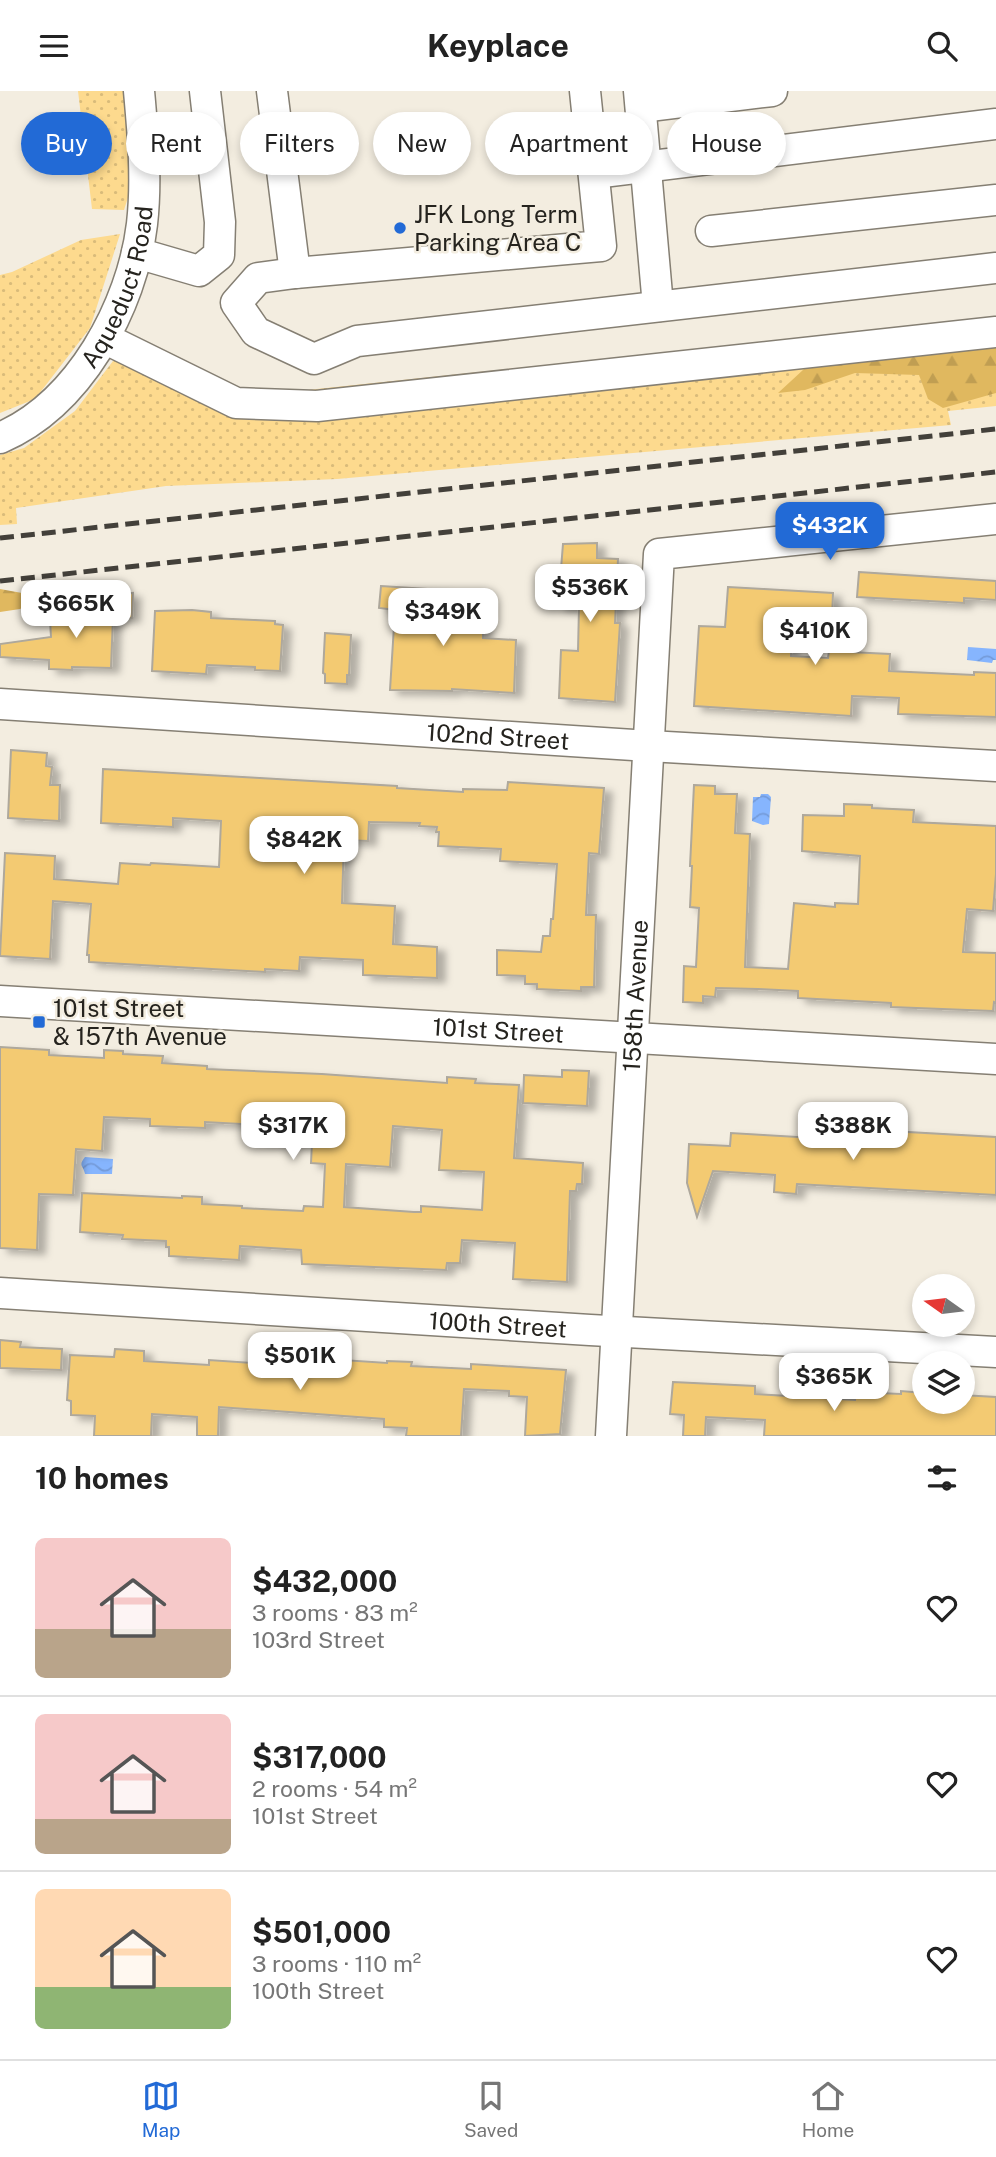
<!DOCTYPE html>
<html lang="en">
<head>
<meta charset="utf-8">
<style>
	body { margin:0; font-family:"Public Sans",sans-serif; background:#f6f6f6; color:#222; height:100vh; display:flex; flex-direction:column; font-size:26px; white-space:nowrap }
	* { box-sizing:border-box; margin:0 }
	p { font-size:23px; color:#767676 }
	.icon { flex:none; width:38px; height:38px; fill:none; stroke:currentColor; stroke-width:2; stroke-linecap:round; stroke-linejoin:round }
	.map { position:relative; height:1345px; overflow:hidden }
	.details { display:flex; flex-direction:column; background:#fff; flex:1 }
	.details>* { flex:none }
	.banner { position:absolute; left:21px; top:21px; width:956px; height:63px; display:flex; gap:14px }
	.needle { width:46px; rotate:284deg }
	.fabs { position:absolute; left:912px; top:1183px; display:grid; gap:14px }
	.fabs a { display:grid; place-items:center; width:63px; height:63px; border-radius:50%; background:#fff; box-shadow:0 4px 10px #0003; font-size:35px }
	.price { position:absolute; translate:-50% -60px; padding:0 16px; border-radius:14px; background:#fff; color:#222; font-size:23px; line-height:46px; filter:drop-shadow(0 2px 4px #0008) }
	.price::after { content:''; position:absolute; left:50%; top:42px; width:21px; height:16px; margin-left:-10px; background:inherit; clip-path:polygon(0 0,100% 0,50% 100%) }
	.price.current { background:#226ad6; color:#fff }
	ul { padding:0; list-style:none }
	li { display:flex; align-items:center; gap:21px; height:175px; padding:0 35px }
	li+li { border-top:2px solid #e0e0e0 }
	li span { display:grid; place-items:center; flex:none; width:196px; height:140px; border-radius:10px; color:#555 }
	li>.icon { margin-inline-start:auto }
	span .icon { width:84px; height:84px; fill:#fffc; stroke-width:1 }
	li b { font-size:30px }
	h2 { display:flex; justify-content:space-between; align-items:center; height:84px; padding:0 35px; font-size:30px }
	.chip { padding:0 24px; border-radius:32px; background:#fff; box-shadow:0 4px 10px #0003; font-size:24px; line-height:63px }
	.chip.current { background:#226ad6; color:#fff }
	header { display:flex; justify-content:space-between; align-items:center; height:91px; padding:0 35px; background:#fff; font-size:32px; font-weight:700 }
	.tab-bar { display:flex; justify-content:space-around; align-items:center; height:98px; border-top:2px solid #e0e0e0; background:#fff; font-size:19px; color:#767676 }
	.tab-bar a { display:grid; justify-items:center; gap:4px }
	.tab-bar .current { color:#226ad6 }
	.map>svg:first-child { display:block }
	.grass { fill:url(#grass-dots) }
	.forest { fill:url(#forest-firs) }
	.water { fill:url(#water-waves) }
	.building { fill:#f3ca72; stroke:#aea89c; stroke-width:2; fill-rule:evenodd; filter:url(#shadow) }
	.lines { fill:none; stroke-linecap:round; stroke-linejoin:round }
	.minor-casing { stroke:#857f73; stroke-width:33 }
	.minor { stroke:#fff; stroke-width:30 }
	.rail { stroke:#43403a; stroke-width:5; stroke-dasharray:14 7; stroke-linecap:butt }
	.poi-dot { fill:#226ad6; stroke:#f3ede0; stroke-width:2.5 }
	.labels { text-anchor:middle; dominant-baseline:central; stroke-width:5; stroke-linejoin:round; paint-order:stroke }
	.poi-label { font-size:24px; fill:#25231e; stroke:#f3ede0; text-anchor:start }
	.street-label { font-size:24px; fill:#25231e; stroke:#f3ede0 }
</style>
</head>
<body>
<header><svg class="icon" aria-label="menu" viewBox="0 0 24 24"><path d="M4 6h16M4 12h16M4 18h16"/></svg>Keyplace<svg class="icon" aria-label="search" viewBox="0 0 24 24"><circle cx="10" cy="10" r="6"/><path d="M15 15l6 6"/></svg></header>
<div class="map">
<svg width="996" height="1345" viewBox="0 0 996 1345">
	<defs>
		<pattern id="grass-dots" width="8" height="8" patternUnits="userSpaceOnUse" patternTransform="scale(1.75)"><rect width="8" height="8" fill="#fdda8e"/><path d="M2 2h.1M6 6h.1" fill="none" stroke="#d9bb7a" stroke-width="1.8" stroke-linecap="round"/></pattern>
		<pattern id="forest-firs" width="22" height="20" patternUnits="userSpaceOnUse" patternTransform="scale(1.75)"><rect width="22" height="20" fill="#e0b85f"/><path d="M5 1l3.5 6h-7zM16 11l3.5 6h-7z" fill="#c09e52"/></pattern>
		<pattern id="water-waves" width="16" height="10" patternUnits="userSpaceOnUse" patternTransform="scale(1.75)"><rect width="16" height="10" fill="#86b5fe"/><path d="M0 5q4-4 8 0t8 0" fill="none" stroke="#749bd9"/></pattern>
		<filter id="shadow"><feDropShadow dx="8" dy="4.5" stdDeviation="3.5" flood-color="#0004"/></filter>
	</defs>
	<rect width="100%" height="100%" fill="#f3ede0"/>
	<!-- grass -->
	<path class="grass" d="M 78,0 L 124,0 L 130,54 L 131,97 L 124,119 L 92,118 Z
		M 120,143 L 90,237 L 35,308 L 0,322 L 0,184 L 12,181 L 81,149 Z
		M 996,227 L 996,315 L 948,320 L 951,334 L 337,388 L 166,395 L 16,417 L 17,433 L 0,434 L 0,364 L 24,357 L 75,320 L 113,270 L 120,268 L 309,321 L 307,299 Z"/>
	<!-- forest -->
	<path class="forest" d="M 996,238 L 996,302 L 943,317 L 928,308 L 919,284 L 855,282 L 805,299 L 778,302 L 816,267 Z
		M 0,498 L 44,506 L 20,518 L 0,521 Z"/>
	<!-- water -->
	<path class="water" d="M 968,556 L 996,558 L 996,569 L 993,569 L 992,572 L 967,569 Z
		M 761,703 L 768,703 L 771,706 L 769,733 L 763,734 L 752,730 L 753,706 L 760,706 Z
		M 85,1066 L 113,1068 L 112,1083 L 85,1083 C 83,1074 78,1075 85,1066 Z"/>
	<!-- building -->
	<path class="building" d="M 597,452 L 597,467 L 618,468 L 615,532 L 620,532 L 615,611 L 559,607 L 561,559 L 578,560 L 579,516 L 558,515 L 563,453 Z
		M 859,481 L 996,490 L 996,509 L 964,507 L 964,512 L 857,506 Z
		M 381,495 L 443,499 L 441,533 L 483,535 L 483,547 L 516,549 L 514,602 L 452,598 L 452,600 L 390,599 L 395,519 L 379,517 Z
		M 728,496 L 833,502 L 832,527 L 792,524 L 791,565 L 828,567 L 829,560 L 890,563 L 889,580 L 974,584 L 974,581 L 996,582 L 996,626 L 898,623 L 899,607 L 852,605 L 851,625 L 694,615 L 699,535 L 725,536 Z
		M 133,502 L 132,527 L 113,526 L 111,577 L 72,576 L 72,579 L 49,578 L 49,569 L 0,566 L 0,553 L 51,546 L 50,529 L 89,531 L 90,521 L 108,522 L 108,505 Z
		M 192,519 L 211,521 L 211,527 L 275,530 L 275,533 L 283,534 L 280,580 L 255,579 L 255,576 L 207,574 L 206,583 L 152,580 L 155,520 Z
		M 325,542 L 351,544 L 349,584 L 347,584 L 347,593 L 325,592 L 325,583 L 323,582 Z
		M 11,659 L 47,662 L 46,675 L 52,676 L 50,694 L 60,694 L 59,730 L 8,727 Z
		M 103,678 L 397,695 L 397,697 L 463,701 L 463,698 L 507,699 L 508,691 L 604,697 L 599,763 L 589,762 L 586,824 L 596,824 L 594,896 L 581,896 L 581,900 L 537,898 L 537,893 L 525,893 L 525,885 L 497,884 L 497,859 L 541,861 L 543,845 L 550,845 L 551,828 L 553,828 L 557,773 L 500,770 L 501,758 L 438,755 L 439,741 L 436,741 L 437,736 L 419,735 L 420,732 L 369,731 L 368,750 L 344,749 L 342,812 L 395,815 L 393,853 L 437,856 L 437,887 L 363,884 L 363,869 L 300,866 L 299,880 L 265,878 L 265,881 L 89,871 L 89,864 L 87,864 L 91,813 L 53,810 L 50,868 L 0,865 L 5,762 L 55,765 L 54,788 L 118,793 L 120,772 L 150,774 L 151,772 L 219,776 L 221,730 L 173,727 L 173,736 L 101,732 Z
		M 694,694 L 715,695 L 715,703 L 737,703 L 735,742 L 750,743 L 745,876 L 788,878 L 794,812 L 835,816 L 835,812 L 858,813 L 860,765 L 802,760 L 803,724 L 844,725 L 844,713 L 872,714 L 872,717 L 914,719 L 913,731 L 996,735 L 996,783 L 993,820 L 967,818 L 963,861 L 996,862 L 996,912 L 994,911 L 993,920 L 891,916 L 891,912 L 798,907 L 798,900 L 758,898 L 716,897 L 715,906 L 703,905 L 703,912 L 683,911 L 684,875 L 696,876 L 699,817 L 690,816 L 692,775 L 690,775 Z
		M 0,956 L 49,959 L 49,964 L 104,967 L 104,959 L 123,960 L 123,963 L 163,965 L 162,972 L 207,975 L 207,978 L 322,983 L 447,992 L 447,986 L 476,988 L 475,992 L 519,994 L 514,1067 L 583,1072 L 582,1093 L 577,1093 L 576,1100 L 570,1100 L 567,1191 L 513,1188 L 515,1152 L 462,1149 L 460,1172 L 447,1172 L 446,1179 L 302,1173 L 301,1159 L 240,1155 L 239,1169 L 169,1165 L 169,1156 L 166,1156 L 166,1150 L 122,1148 L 123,1144 L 80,1141 L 82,1102 L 182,1107 L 182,1105 L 202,1106 L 202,1113 L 242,1115 L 242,1117 L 303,1120 L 304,1115 L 323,1116 L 325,1073 L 311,1072 L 312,1051 L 259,1048 L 260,1034 L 205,1031 L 205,1037 L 150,1035 L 150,1028 L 104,1026 L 102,1060 L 76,1058 L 73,1104 L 39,1103 L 37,1159 L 0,1157 ZM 393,1035 L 442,1039 L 439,1079 L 484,1081 L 482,1119 L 421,1115 L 421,1121 L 414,1121 L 344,1116 L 346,1073 L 390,1076 Z
		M 562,979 L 589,980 L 587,1015 L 523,1012 L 524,984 L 562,986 Z
		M 833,1034 L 855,1035 L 855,1038 L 996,1046 L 996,1104 L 797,1093 L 796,1103 L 774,1101 L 775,1084 L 713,1080 L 697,1126 L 687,1092 L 689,1053 L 730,1055 L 731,1042 L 832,1048 Z
		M 0,1249 L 21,1251 L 20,1256 L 62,1258 L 61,1279 L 0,1277 Z
		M 115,1258 L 144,1260 L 144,1270 L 209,1274 L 209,1269 L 252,1272 L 253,1263 L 387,1272 L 387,1270 L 412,1271 L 411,1275 L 471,1278 L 471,1273 L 566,1279 L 560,1343 L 525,1345 L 527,1306 L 509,1305 L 509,1300 L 464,1298 L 461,1345 L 406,1345 L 407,1337 L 384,1336 L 384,1328 L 219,1316 L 218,1345 L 197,1345 L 197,1326 L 152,1323 L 151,1345 L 94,1345 L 95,1325 L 71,1324 L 71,1310 L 67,1309 L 70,1264 L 114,1266 Z
		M 673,1291 L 755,1295 L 755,1303 L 855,1309 L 856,1301 L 901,1303 L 901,1300 L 924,1302 L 924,1311 L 962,1311 L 962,1304 L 996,1306 L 996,1345 L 764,1345 L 765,1329 L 706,1326 L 705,1345 L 683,1345 L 684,1324 L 670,1323 Z"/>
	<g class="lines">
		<defs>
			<g id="minor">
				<path d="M 272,0 L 295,182"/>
				<path d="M 585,0 L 601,155 L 295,182 L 258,187 L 236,212 L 256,241 L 314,268 L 357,250 L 996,177"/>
				<path d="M 639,0 L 658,215"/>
				<path d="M 641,16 L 772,0"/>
				<path d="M 594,82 L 996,33"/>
				<path d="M 711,140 L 996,109"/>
				<path d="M 137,162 L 199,180 L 219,164 L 220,131 L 205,0"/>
				<path d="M 104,247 L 236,312 L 317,315 L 996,241"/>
				<path id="s1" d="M 0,347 C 79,313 132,216 142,133 C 147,89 143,44 139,0"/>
				<path id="s2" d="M 0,613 L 649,655 L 996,675"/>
				<path id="s3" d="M 0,910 L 996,968"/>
				<path id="s4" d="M 0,1202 L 590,1239 L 996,1261"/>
				<path id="s5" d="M 611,1345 L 659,463 L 996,428"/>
			</g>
		</defs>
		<!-- minor casing -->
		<use href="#minor" class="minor-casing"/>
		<!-- minor -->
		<use href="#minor" class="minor"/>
		<!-- rail -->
		<path class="rail" d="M 0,447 L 996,338
			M 0,490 L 996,381"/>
	</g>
	<!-- markers -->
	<g class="poi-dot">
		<circle cx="400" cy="137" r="7"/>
		<rect x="32" y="924" width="14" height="14" rx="3.5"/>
	</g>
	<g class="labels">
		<!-- poi labels -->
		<g class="poi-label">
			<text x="414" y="123">JFK Long Term<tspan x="414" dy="28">Parking Area C</tspan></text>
			<text x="53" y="917">101st Street<tspan x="53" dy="28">&amp; 157th Avenue</tspan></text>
		</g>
		<!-- street labels -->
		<g class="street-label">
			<text stroke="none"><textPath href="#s1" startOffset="200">Aqueduct Road</textPath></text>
			<text stroke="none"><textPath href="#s2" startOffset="499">102nd Street</textPath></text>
			<text stroke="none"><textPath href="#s5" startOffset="441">158th Avenue</textPath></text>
			<text stroke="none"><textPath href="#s3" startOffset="499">101st Street</textPath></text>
			<text stroke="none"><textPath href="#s4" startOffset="499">100th Street</textPath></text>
		</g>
	</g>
</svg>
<div class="fabs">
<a><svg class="needle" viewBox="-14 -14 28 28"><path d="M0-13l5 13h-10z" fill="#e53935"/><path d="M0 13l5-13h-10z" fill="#767676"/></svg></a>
<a><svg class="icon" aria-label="layers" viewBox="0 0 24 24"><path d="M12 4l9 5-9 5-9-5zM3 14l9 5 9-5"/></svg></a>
</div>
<b class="price current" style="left:830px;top:471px">$432K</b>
<b class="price" style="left:590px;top:533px">$536K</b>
<b class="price" style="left:76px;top:549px">$665K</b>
<b class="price" style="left:443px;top:557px">$349K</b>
<b class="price" style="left:815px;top:576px">$410K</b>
<b class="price" style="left:304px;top:785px">$842K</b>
<b class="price" style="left:293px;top:1071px">$317K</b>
<b class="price" style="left:853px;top:1071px">$388K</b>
<b class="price" style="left:300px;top:1301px">$501K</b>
<b class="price" style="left:834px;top:1322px">$365K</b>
<div class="banner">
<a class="chip current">Buy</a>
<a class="chip">Rent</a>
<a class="chip">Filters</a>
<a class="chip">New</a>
<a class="chip">Apartment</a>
<a class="chip">House</a>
</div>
</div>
<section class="details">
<h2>10 homes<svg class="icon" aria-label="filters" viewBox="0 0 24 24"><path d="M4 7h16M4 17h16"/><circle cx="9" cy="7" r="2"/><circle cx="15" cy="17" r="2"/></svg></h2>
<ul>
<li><span style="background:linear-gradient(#f6c9c9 65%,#b9a48a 0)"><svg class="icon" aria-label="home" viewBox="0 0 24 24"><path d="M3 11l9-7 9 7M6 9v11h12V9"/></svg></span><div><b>$432,000</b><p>3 rooms · 83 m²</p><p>103rd Street</p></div><svg class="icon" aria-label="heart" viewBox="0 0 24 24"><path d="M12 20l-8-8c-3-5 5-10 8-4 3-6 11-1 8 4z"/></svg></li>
<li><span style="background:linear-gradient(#f6c9c9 75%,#b9a48a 0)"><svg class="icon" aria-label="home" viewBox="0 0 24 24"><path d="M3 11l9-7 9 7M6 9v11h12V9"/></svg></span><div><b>$317,000</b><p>2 rooms · 54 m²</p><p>101st Street</p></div><svg class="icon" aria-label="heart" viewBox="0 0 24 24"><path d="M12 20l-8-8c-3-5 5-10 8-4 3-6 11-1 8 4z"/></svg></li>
<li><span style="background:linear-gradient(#ffd9b3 70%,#8fb573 0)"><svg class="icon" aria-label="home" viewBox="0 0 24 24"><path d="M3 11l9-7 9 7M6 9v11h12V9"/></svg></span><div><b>$501,000</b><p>3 rooms · 110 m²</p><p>100th Street</p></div><svg class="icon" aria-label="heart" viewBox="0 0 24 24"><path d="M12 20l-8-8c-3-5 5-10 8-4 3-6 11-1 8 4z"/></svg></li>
</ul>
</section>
<nav class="tab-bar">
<a class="current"><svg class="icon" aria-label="map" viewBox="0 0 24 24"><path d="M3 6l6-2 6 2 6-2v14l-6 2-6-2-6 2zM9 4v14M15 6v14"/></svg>Map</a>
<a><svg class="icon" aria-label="saved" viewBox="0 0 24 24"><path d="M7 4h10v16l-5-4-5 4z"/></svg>Saved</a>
<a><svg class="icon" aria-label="home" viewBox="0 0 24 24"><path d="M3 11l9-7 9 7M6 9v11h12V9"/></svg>Home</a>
</nav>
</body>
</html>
